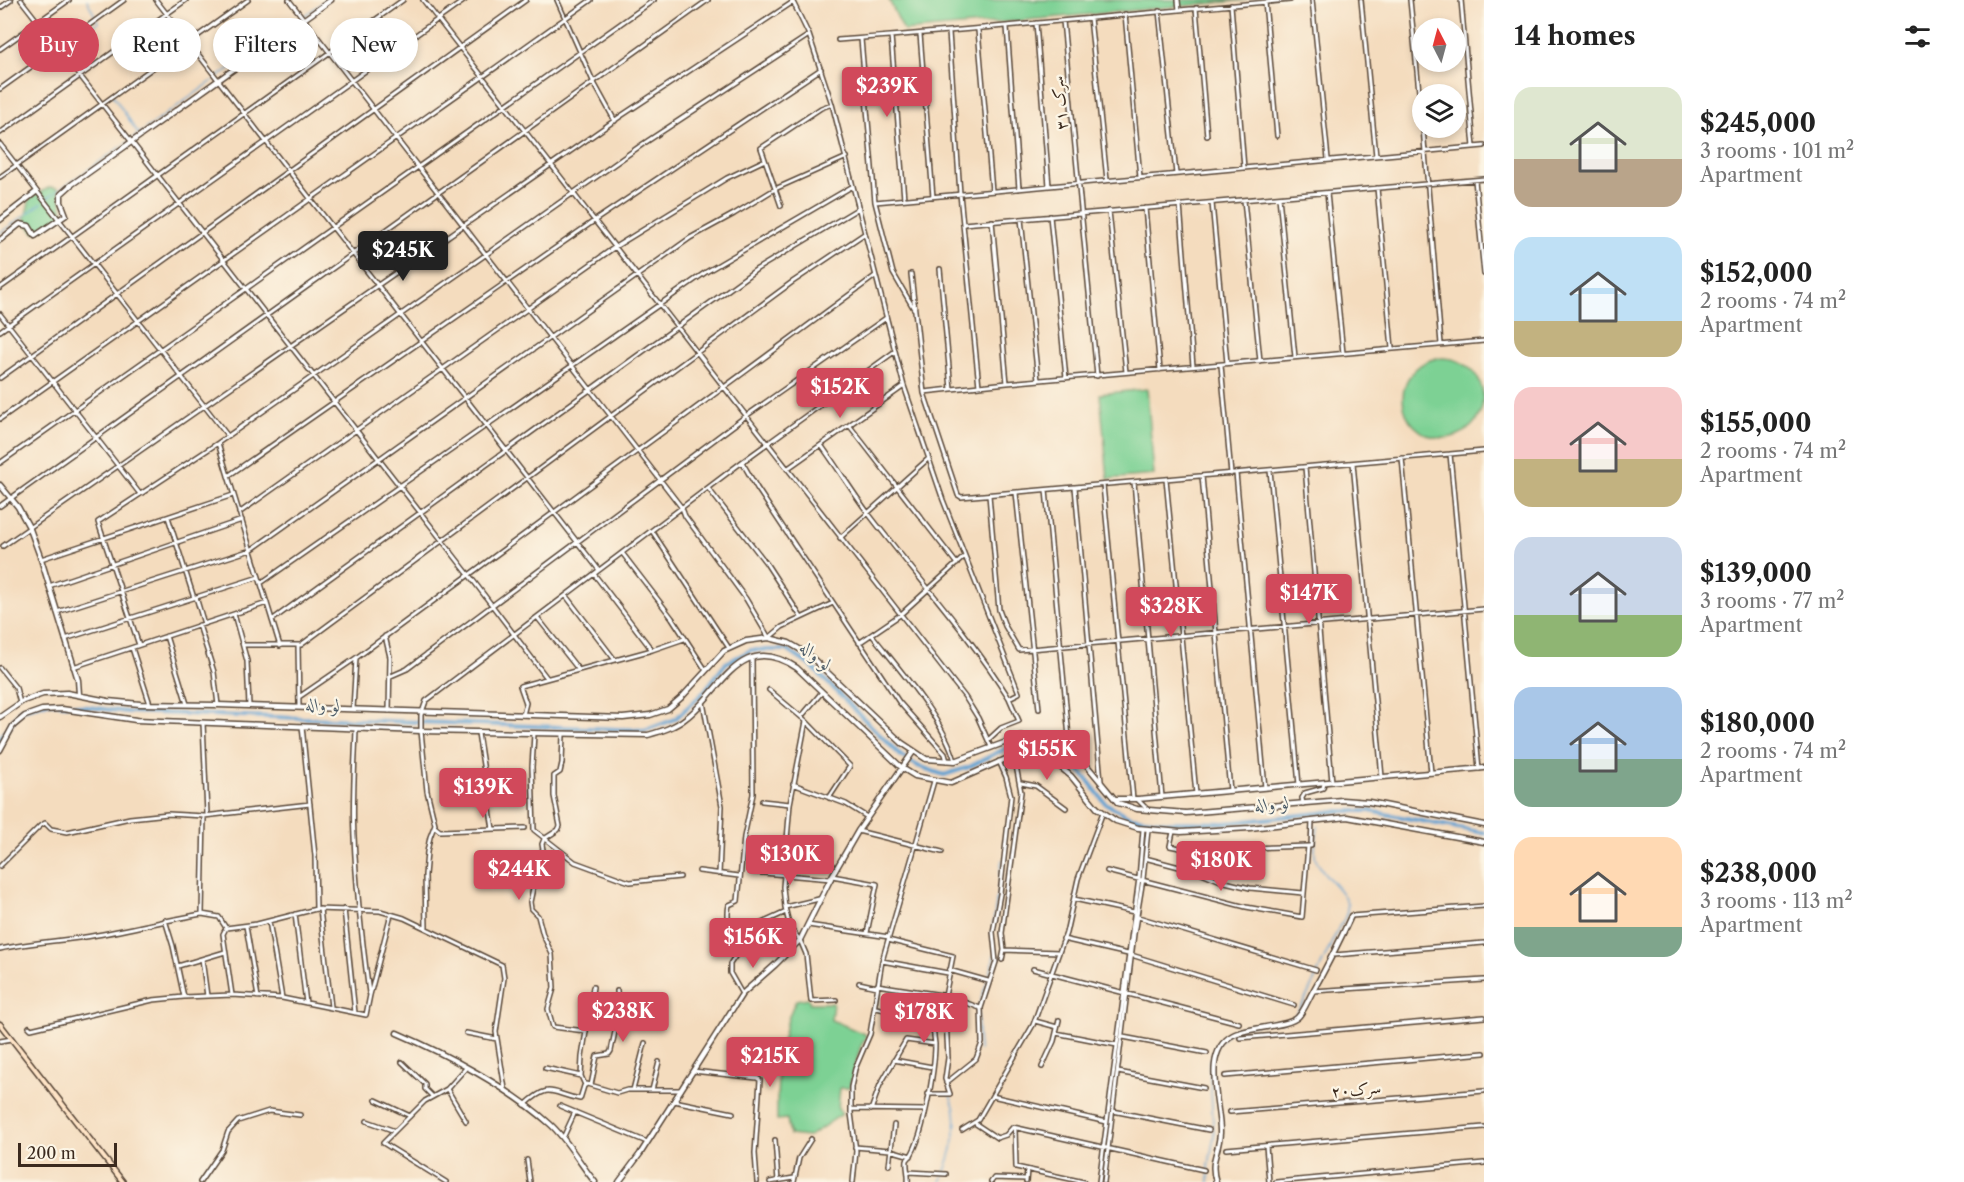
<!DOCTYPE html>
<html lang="en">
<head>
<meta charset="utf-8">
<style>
	body { margin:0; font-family:"Libre Caslon Text",Amiri,serif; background:#f6f6f6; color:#222; height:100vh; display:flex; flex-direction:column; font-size:22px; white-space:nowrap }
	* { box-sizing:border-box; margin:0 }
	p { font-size:20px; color:#767676 }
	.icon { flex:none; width:33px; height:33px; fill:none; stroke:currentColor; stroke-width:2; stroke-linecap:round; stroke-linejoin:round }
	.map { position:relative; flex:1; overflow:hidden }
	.panel { display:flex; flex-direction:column; background:#fff; width:480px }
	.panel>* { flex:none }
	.hud { position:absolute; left:18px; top:18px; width:570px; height:54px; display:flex; gap:12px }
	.needle { width:39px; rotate:354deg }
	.tools { position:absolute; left:1412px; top:18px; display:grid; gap:12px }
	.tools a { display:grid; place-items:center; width:54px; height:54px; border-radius:50%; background:#fff; box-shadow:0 3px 9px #0003; font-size:30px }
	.scale { position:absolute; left:18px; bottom:15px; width:99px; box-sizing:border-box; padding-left:6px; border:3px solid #3b2a1e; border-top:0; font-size:16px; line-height:21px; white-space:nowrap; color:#3b2a1e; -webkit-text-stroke:4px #fcf5e5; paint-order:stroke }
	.price { position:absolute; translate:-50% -51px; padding:0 14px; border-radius:6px; background:#d1495b; color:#fff; font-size:20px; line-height:39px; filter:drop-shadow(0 2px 3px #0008) }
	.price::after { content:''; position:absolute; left:50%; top:36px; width:18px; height:14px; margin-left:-9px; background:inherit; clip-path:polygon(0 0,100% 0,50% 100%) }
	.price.on { background:#222; color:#fff }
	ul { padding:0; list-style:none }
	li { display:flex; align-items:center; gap:18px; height:150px; padding:0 30px }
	li span { display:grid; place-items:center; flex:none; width:168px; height:120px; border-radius:18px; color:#555 }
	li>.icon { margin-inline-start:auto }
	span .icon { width:72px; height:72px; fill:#fffc; stroke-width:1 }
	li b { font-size:26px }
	h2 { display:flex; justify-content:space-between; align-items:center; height:72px; padding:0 30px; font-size:26px }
	.pill { padding:0 21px; border-radius:27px; background:#fff; box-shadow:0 3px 9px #0003; font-size:21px; line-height:54px }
	.pill.on { background:#d1495b; color:#fff }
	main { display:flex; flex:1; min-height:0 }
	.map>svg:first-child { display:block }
	.green { fill:#7dd194; stroke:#5c7e59; stroke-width:1.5 }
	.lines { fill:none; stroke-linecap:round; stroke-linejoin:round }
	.stream { stroke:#5da0d1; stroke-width:1.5 }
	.canal { stroke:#5da0d1; stroke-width:4 }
	.minor-casing { stroke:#574536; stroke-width:6 }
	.tertiary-casing { stroke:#574536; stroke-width:7 }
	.secondary-casing { stroke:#574536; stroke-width:7 }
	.minor { stroke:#fff; stroke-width:3 }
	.tertiary { stroke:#fff; stroke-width:4 }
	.secondary { stroke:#ffe4c6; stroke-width:4 }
	.labels { text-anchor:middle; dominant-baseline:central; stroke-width:4.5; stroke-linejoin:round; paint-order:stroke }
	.street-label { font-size:16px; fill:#3b2a1e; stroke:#fcf5e5 }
	.water-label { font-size:18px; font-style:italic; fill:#495966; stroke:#fcf5e5 }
</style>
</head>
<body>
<main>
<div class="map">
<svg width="1484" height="1182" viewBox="0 0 1484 1182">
	<rect width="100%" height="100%" fill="#fcf5e5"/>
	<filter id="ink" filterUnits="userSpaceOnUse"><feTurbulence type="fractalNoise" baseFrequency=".0167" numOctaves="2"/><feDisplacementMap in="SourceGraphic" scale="12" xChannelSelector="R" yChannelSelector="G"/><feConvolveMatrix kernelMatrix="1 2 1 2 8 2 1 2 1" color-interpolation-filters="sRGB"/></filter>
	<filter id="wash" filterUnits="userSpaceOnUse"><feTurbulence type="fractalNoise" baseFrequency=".008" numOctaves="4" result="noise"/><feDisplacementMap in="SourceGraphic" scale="24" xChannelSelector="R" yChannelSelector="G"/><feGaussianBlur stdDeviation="1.35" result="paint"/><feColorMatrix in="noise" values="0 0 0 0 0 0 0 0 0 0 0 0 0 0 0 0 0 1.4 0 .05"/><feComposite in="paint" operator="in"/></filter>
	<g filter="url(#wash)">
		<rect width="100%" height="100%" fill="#f4dcbe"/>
		<!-- green -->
		<path class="green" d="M 889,0 L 1248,0 L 904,31 Z
			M 50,187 L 58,188 L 64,215 L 35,233 L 24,222 L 30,198 Z
			M1403 398a40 40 0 1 1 80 0a40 40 0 1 1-80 0Z
			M 1147,389 L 1154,475 L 1108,479 L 1100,394 Z
			M 808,998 L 810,1003 L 833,1003 L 831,1020 C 843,1024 853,1030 865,1034 L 866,1037 L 860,1048 L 849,1088 L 840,1088 L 838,1108 L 842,1114 L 808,1137 L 790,1135 L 787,1119 L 777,1120 C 777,1080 777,1037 796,1000 Z"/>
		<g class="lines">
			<!-- stream -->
			<path class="stream" d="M 87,0 L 98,22 L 94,25 L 96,44
				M 304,16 L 326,0
				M 218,77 L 299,19
				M 112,94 L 138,133
				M 133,138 L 214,80
				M 46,199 L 128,142
				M 0,233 L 42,203
				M 998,752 L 1003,754
				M 992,933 L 1002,860
				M 1293,1019 L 1306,998 L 1339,927 C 1364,896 1326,886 1316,859 C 1312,850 1317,836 1318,826
				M 979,1050 C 978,1036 976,1019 979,1006 C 983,991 994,969 994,955
				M 941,1182 C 951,1156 963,1122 950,1095
				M 1209,1182 L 1209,1165 L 1214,1136 L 1209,1062 L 1217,1044 L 1232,1029 L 1275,1020 L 1283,1022"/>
			<!-- canal -->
			<path class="canal" d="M 0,739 L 21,709 L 49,702 L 127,712 L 646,730 L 675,719 L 702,694 L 726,663 L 751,650 L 787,650 L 811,666 L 901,756 L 918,766 L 944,775 L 969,767 L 1004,749 L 1034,745 L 1063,753 L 1087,779 L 1105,803 L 1130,817 L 1168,822 L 1225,823 L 1338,811 L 1370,811 L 1484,833"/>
		</g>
	</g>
	<g filter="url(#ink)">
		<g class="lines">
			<defs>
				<path id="minor" d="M 21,0 L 469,575 L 547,678
					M 156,0 L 599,570
					M 289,0 L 682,508 L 685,516 L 746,599 L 769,638 L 782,627 L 833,603
					M 423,0 L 965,697 L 978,718 L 991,747
					M 557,0 L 593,81 L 615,121
					M 792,0 L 809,35 L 832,104 L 904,386 L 943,500 L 1019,693 L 1009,698 L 1019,721 L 1001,728 L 989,739
					M 1178,0 L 1179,10
					M 1312,0 L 1328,159
					M 1361,0 L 1376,156
					M 1410,0 L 1422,122
					M 1461,0 L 1474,147
					M 1265,2 L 1277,136
					M 1231,5 L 1244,168
					M 0,8 L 11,0
					M 1196,8 L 1207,136
					M 1159,11 L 1176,174
					M 1125,14 L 1140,177
					M 1090,18 L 1107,180
					M 1063,21 L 1097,376
					M 1036,23 L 1049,186
					M 1007,27 L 1019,189
					M 978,30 L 992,191
					M 949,32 L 960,194 L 979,386
					M 920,34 L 933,197
					M 891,36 L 904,199
					M 861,39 L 875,202 L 893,273 L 914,309
					M 838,40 C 989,29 1139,13 1290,0
					M 0,49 L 69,0
					M 0,89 L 124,0
					M 1423,128 L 1441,344
					M 0,133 L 186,0
					M 0,144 L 227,435
					M 0,177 L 248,0
					M 1475,180 L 1484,274
					M 1377,188 L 1392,348
					M 1327,193 L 1343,353
					M 1279,197 L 1295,357
					M 1244,200 L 1260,361
					M 875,202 L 1484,146
					M 1212,203 L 1227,363
					M 1180,205 L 1193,366
					M 781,206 L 761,148 L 821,108 L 832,104
					M 1145,208 L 1160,370
					M 1109,211 L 1126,372
					M 1050,216 L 1066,378
					M 1021,219 L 1038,380
					M 992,221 L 1007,383
					M 963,224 L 1484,179
					M 940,269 L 951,389
					M 911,274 L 924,393 L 958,495 L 961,497 L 1484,451
					M 0,288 L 403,0
					M 0,314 L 140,494
					M 0,331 L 465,0
					M 1221,365 L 1231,474
					M 0,378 L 526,0
					M 924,392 L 1007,383 L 1484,341
					M 0,419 L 591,0
					M 849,425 L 957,564
					M 218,443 L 280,646
					M 821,445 C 837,467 852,491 868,513 C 915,575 968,632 1009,698
					M 1450,454 L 1479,769
					M 1402,458 L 1431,773
					M 742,462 L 757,488 L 899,702 L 945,754 L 947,761
					M 0,463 L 654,0
					M 1353,463 L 1382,777
					M 1305,467 L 1332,782
					M 787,469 L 904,386
					M 1270,470 L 1299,785
					M 1236,473 L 1265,788
					M 228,476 L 594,221 L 821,69
					M 1202,476 L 1230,791
					M 1166,479 L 1196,794
					M 1134,482 L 1162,797
					M 1103,485 L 1133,799
					M 1075,487 L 1101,781
					M 708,488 L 766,563 L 801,617
					M 1046,490 L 1070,748
					M 1016,493 L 1039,709
					M 989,495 L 999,610 L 1005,626 L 1019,650 L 1484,609
					M 0,506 L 708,0
					M 239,513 L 615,247 L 727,178 L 765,160
					M 168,517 L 194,598
					M 652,531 L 729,648
					M 840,538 L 928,459
					M 3,546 L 621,116 L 793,2
					M 623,554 L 672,618 L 705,669
					M 41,559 L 233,495
					M 594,574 L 652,650
					M 261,583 L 706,272 L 853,186
					M 49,586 L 242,520
					M 566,596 L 615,660
					M 196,597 L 204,624
					M 57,612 L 251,550 L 690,238 L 734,214 L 775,189 L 847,157
					M 234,614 L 247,661 L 249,706
					M 537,617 L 578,669
					M 272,620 L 757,269 L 859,208
					M 199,625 L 214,672 L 218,705
					M 872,635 C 899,669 944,720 955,761
					M 166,636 L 187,704
					M 385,636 L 390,657 L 389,711
					M 65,639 L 259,577
					M 859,643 L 900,615 L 965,556
					M 139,645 L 98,522 L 218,443 L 643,144 L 809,35
					M 244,645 L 301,645 L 791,283 L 864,234
					M 298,645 L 299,707
					M 132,648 L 150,704
					M 73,667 L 267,603
					M 0,668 L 16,688 L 20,703
					M 391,676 L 407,669 L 746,416 L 886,318
					M 769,690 L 806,721 L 850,766 L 829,798
					M 299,697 L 356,658 L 875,276
					M 703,702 L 722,806 L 719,874
					M 353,709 L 356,658
					M 523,715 L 526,703 L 520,686 L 652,650 L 684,639
					M 801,717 L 822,692
					M 806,721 L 790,804 L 783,887 L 785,907 L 790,928 L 800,940 L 806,954 L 811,1001 L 836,1000
					M 203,723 L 207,814
					M 302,726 L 315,856 L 316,909
					M 356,729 C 355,764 352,800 354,836 C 356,889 362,940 369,993
					M 478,733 L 493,829
					M 534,734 L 532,767 L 534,830 L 575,862 L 624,880 L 630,882 L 680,877
					M 563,735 L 562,763 L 560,772 L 554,776 L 554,796 L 560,826 L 558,830 L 544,839 L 542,844 L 544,856 L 535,879 L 530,902 L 531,909 L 538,916 L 543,935 L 552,954 L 554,988 L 548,1009 L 553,1027 L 585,1031
					M 1021,783 L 1036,786 L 1066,808
					M 793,784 L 846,804 L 867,817
					M 1137,799 L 1147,809
					M 762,801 L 790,804
					M 1303,804 L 1302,798 L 1305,793 L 1323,788 L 1324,783
					M 435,827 L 440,831 L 525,828
					M 858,831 L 942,852
					M 1173,832 L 1170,846 L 1190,850 L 1308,846
					M 756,841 L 787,844
					M 1145,858 L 1202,873 L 1221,881 L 1250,888 L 1303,893
					M 0,866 L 40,826 L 45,823 L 51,829 L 67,832 L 130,818 L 168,814 L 204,816 L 310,804
					M 699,871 L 739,876
					M 1107,871 L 1246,907 L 1302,917 L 1308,846 L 1311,846 L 1312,821
					M 751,872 L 831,879
					M 832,876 L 877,884 L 867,933
					M 1074,899 L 1134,912
					M 785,907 L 819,899
					M 320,909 L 331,1007
					M 344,909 L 355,1013
					M 202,914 L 204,816
					M 295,914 L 306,1003
					M 1135,916 L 1316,970
					M 1351,916 L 1484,906
					M 165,920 L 173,946 L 184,997
					M 269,921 L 282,998
					M 808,925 L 889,937
					M 246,926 L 258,997
					M 226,928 L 223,934 L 232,995
					M 426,928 L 425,875 L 427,852 L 430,837 L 435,824 L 427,791 L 421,731 L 421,715 L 426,701 L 742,462 L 894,352
					M 738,934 L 786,912
					M 1063,939 L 1128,954 L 1294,1005
					M 888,940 L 953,956 L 945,996 L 948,1058 L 945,1079 L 950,1094 L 928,1094
					M 0,949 C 32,942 65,941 97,935 C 132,929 167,920 202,914 L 219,917 L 226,928 L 257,924 L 316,909 L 380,911 L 404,918 L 502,965 L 504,978 L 496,1032 L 505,1089
					M 1004,950 L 1059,952
					M 1334,955 L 1484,943
					M 202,959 L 207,996
					M 1002,960 L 1004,950 L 1002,933 L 1021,792 L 1014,755
					M 882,961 L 948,973
					M 178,966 L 225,952
					M 1033,969 L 1239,1023
					M 949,970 L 988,981
					M 859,983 L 877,987
					M 877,985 L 948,996 L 980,1008
					M 1313,991 L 1484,980
					M 742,994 L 730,973 L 730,964 L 740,949 C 739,943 736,941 733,936 C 728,928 727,913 729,905 L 738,901 L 744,837 L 753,794 L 752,658
					M 876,1008 L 932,1020 C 933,1028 934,1036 935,1044 C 935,1066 923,1146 907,1160 C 906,1168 909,1174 908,1182
					M 1035,1021 L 1057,1027
					M 29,1027 L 31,1029 L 153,1000 L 184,997 L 232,995 L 282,998 L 366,1015 L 370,995 L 391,914
					M 466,1033 L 497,1039
					M 1056,1033 L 1117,1045
					M 1123,1037 L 1207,1053
					M 1240,1038 L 1484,1017
					M 0,1041 L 12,1039
					M 894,1060 L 932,1067
					M 402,1062 L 425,1084 L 425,1089 L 432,1096
					M 1042,1067 L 1054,1041 L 1059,1020
					M 545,1068 L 581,1076
					M 693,1071 L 757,1078 L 760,1080 L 755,1153 L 757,1182
					M 1118,1072 L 1204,1088
					M 1225,1076 L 1484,1053
					M 946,1083 L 976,1059 L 982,1043 L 981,1008 L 996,962 L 993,932 L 1000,894 L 1011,796 L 1006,777 L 999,761
					M 585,1085 L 581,1076 L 582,1057 L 593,987
					M 591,1085 L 597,1056 L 609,1054 L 611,1051 L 619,1012 L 617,991
					M 447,1089 L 466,1121
					M 633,1090 L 645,1043
					M 652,1090 L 659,1062
					M 992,1096 L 1107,1122
					M 376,1100 L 410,1116
					M 674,1101 L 733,1113
					M 525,1105 C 551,1081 551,1094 580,1099 L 584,1086 L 587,1084 L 617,1093 L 627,1090 L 681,1090
					M 560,1106 L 647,1142
					M 851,1109 L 925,1110
					M 871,1110 L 880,1085 L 906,1040 L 935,1044
					M 1113,1111 L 1209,1130
					M 1230,1112 L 1484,1091
					M 367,1121 L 395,1131
					M 976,1124 L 997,1138 L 1006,1135 L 1013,1127 L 1204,1170
					M 1015,1128 L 1016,1167 L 1084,1182
					M 962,1130 L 978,1120 L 1033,1025 L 1066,933 L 1078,879 L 1103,812
					M 563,1138 L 575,1112
					M 775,1140 L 778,1181
					M 1266,1146 L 1269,1182
					M 855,1147 L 890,1150 L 911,1156
					M 1226,1149 L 1484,1127
					M 527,1160 L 530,1182
					M 889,1165 L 894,1125
					M 909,1172 L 946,1174
					M 200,1182 L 222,1150 L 228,1132 L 238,1121 L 269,1111 L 300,1115
					M 446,1182 L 383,1143 L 425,1101 L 447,1089 L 466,1068
					M 770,1182 L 794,1178
					M 794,1182 L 799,1158 L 811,1139
					M 853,1182 L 856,1151 L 851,1113 L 851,1087 L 855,1069 L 870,1034 L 882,961 L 934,781
					M 991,1182 L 994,1178 L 1026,1179
					M 1026,1182 L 1027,1170
					M 1099,1182 L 1139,878 L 1143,829
					M 1104,1182 L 1134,934 L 1143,879 L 1148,830
					M 1276,1182 L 1484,1163"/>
				<path id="tertiary" d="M 0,220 L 36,192
					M 0,240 L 20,224 L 29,226 L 35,236 L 66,215 L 61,202 L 61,194 L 71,185 L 331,0
					M 0,485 L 18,507 L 30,529 L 41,559 L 78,680 L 79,694
					M 0,717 L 23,701 L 43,694 L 67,693 L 108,701 L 140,704 L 218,705 L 623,718 L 650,715 L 668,709 L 682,697 L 724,651 L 746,641 L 769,638 L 789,643 L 808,654 L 902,743 L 926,759 L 955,761 L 1020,737 L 1041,738 L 1070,748 L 1084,762 L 1118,803 L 1137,809 L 1186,813 L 1342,800 L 1369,802 L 1484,825
					M 0,750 L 13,726 L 25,716 L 42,710 L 62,709 L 136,720 L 421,731 L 648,735 C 662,731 675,727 686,718 C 722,691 740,630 797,668 L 902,768 L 915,776 L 951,783 L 1015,755 L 1039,755 L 1054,762 L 1071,776 L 1097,808 L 1116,821 L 1138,828 L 1181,832 L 1250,828 L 1347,817 L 1484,842
					M 1115,799 L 1138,799 L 1484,768
					M 397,1033 C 446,1054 510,1088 550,1124 C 568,1140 579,1163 595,1182
					M 619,1182 L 640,1154 L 742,994 L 775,965 L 800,940 L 832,876 L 858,831 L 913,752
					M 1216,1182 C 1209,1161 1219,1153 1220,1133 C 1221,1106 1200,1052 1233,1035 C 1248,1027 1289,1027 1298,1017 C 1304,1011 1308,1000 1312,993 C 1326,968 1339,943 1351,916"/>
				<path id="secondary" d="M 0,1024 L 123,1182"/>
			</defs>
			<!-- minor casing -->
			<use href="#minor" class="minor-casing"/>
			<!-- tertiary casing -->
			<use href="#tertiary" class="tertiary-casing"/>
			<!-- secondary casing -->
			<use href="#secondary" class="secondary-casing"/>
			<!-- minor -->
			<use href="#minor" class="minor"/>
			<!-- tertiary -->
			<use href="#tertiary" class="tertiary"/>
			<!-- secondary -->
			<use href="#secondary" class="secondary"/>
		</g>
	</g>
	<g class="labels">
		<!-- street labels -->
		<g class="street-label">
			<text transform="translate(1059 103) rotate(-95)">سرک ۳۱</text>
			<text transform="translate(1356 1089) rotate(-5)">سرک۲۰</text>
		</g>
		<!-- water labels -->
		<g class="water-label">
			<text transform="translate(816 656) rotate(39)">لو واله</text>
			<text transform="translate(323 705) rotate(2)">لو واله</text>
			<text transform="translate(1272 804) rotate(-6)">لو واله</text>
		</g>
	</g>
</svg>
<div class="tools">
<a><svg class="needle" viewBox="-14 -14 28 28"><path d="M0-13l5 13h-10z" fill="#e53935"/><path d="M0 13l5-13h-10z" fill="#767676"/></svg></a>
<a><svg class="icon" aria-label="layers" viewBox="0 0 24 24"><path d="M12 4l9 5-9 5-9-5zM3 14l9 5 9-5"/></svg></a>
</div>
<div class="scale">200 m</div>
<b class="price" style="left:887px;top:118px">$239K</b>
<b class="price on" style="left:403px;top:282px">$245K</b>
<b class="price" style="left:840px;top:419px">$152K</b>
<b class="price" style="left:1309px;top:625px">$147K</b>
<b class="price" style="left:1171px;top:638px">$328K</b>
<b class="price" style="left:1047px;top:781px">$155K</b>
<b class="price" style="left:483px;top:819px">$139K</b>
<b class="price" style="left:790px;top:886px">$130K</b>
<b class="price" style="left:1221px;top:892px">$180K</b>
<b class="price" style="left:519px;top:901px">$244K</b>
<b class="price" style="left:753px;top:969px">$156K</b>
<b class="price" style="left:623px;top:1043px">$238K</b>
<b class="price" style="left:924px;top:1044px">$178K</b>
<b class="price" style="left:770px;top:1088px">$215K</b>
<div class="hud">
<a class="pill on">Buy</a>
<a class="pill">Rent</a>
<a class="pill">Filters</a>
<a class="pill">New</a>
</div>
</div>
<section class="panel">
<h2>14 homes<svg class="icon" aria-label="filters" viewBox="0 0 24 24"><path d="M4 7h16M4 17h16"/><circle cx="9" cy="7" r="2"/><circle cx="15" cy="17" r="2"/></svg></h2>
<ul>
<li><span style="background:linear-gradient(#dfe7d0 60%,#b9a48a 0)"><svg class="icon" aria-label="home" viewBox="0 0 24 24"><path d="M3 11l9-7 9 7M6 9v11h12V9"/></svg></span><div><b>$245,000</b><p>3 rooms · 101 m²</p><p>Apartment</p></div></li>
<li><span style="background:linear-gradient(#bfe0f5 70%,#c2b280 0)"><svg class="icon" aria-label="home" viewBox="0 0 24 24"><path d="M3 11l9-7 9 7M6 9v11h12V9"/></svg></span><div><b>$152,000</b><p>2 rooms · 74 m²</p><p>Apartment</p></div></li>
<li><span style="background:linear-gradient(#f6c9c9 60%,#c2b280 0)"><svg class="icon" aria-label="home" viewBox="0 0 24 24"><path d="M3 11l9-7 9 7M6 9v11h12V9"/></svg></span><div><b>$155,000</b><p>2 rooms · 74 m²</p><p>Apartment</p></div></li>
<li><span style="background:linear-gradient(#c9d6e8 65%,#8fb573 0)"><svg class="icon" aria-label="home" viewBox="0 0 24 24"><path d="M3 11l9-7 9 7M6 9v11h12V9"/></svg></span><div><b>$139,000</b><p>3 rooms · 77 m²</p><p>Apartment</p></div></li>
<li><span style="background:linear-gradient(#a9c7e8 60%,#7fa58c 0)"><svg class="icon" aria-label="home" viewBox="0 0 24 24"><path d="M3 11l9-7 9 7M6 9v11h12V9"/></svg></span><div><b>$180,000</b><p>2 rooms · 74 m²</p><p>Apartment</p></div></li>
<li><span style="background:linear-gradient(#ffd9b3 75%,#7fa58c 0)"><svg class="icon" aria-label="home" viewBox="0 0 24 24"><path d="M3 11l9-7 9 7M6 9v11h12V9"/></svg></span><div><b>$238,000</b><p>3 rooms · 113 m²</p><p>Apartment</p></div></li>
</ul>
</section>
</main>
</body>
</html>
